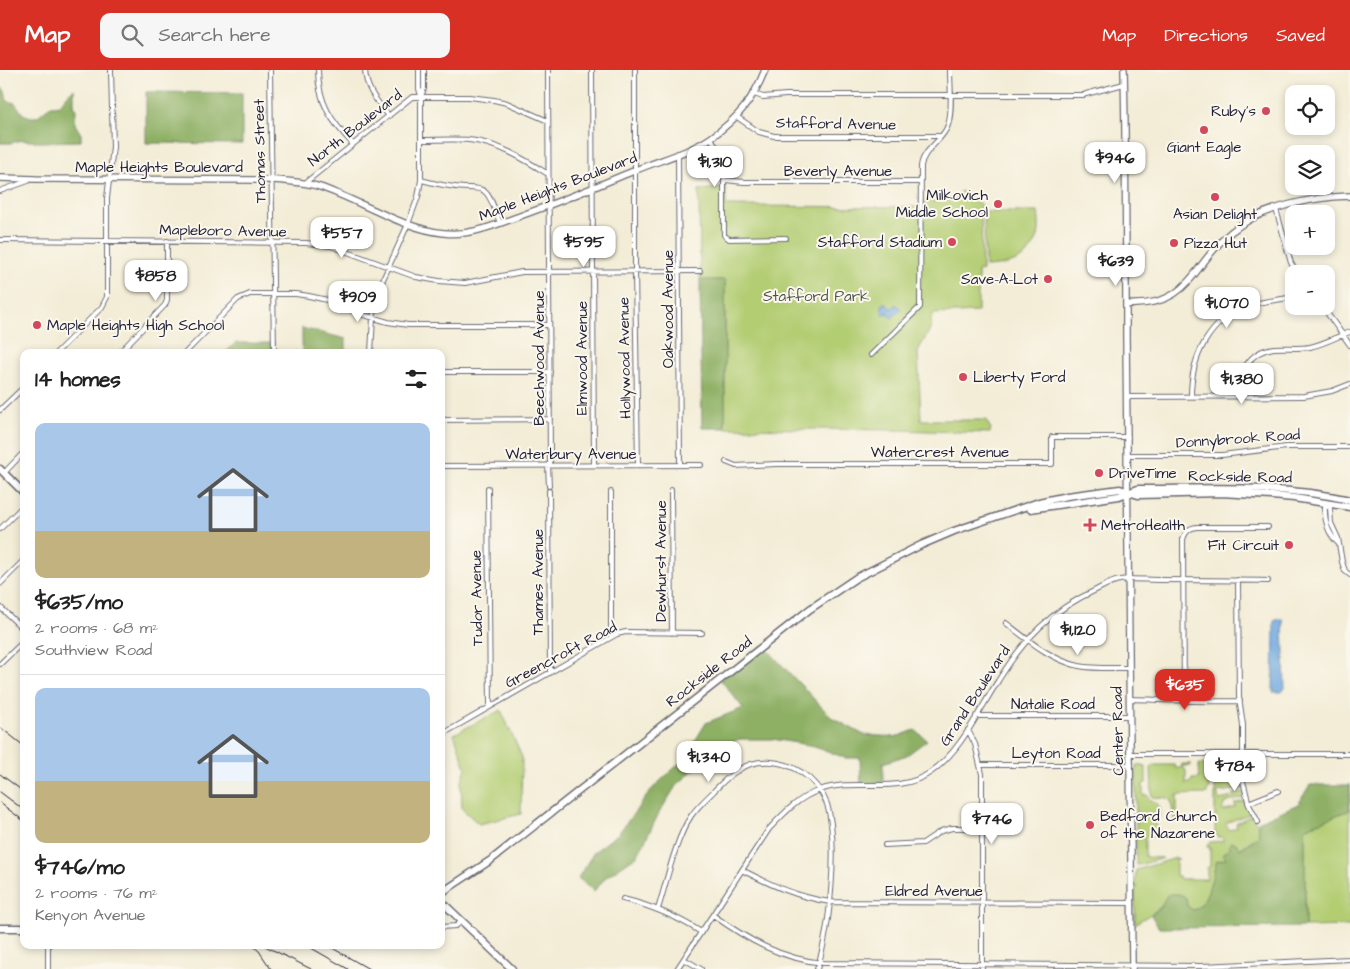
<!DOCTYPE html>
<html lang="en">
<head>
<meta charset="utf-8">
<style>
	body { margin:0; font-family:"Architects Daughter",sans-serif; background:#f6f6f6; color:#222; height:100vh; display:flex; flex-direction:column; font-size:19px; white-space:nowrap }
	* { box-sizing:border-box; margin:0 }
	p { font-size:16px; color:#767676 }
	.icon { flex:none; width:28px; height:28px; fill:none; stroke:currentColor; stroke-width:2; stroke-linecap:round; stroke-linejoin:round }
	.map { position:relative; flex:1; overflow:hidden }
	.side { position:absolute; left:20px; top:279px; width:425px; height:600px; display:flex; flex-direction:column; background:#fff; border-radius:10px; box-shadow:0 2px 8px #0003 }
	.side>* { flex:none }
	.controls { position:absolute; left:1285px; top:15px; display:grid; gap:10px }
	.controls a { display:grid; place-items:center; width:50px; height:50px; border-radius:10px; background:#fff; box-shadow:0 2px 8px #0003; font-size:25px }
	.price { position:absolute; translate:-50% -42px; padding:0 11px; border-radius:10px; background:#fff; color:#222; font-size:16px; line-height:32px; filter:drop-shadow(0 1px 2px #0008) }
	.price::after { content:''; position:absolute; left:50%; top:30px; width:15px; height:11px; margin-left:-8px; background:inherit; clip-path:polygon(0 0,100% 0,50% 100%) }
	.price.on { background:#d93025; color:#fff }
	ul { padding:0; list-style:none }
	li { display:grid; align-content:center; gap:10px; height:265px; padding:0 15px }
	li+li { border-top:1px solid #e0e0e0 }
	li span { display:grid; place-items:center; height:155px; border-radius:10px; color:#555 }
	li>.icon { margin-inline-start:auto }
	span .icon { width:90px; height:90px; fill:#fffc; stroke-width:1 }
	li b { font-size:21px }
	h2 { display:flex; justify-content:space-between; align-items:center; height:60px; padding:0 15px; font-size:21px }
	header { display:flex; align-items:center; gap:30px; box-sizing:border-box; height:70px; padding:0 25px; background:#d93025; color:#fff }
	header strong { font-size:24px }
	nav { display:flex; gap:28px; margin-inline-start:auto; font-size:18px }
	.search { width:350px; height:45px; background:#f6f6f6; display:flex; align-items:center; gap:12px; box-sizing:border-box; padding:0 18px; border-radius:10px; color:#767676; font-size:19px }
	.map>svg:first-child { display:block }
	.green { fill:#b3cd73; stroke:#6a7857 }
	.forest { fill:#8eb065; stroke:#586950 }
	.water { fill:#70a9e0; stroke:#49668e }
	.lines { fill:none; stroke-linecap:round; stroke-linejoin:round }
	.street-casing { stroke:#6b6972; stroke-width:6 }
	.secondary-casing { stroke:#6b6972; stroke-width:8 }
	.primary-casing { stroke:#6b6972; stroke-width:9 }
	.street { stroke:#fff; stroke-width:4 }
	.secondary { stroke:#fff; stroke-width:5.5 }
	.primary { stroke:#fff; stroke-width:6 }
	.rail { stroke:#22223b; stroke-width:1 }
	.poi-dot { fill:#d1495b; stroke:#fbf7ec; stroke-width:2 }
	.labels { text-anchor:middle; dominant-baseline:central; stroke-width:4; stroke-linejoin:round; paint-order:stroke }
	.poi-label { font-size:15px; fill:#22223b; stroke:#fbf7ec; text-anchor:start }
	.street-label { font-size:15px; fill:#22223b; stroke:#fbf7ec }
	.park-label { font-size:15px; fill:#4e554c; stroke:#fbf7ec }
</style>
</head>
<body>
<header>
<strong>Map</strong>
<div class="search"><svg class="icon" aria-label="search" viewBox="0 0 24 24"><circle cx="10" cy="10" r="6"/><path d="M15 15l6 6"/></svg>Search here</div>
<nav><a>Map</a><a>Directions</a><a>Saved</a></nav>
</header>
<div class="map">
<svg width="1350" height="899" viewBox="0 0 1350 899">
	<rect width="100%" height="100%" fill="#fbf7ec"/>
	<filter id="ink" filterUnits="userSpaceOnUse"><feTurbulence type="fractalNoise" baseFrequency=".02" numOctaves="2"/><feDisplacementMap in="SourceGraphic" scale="10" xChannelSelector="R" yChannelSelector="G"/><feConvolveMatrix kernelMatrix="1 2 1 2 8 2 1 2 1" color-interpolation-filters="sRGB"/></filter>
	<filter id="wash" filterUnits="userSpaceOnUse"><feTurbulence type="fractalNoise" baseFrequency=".0096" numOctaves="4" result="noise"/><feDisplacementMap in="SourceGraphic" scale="20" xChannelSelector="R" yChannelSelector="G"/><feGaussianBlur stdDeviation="1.12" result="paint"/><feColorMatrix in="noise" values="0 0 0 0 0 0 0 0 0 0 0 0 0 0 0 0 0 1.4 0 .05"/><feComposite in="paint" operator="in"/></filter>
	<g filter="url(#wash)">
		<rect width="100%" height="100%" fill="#f3edd7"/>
		<!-- green -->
		<path class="green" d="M 726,118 L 726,136 L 921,137 L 922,131 C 938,132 950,133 961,121 L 972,127 L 981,135 L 982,201 L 978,201 L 978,242 L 933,244 L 931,249 L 931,258 L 918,281 L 921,350 L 986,350 L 991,359 L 990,363 L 897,360 L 725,358 L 725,210 L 700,210 L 699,120 Z
			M 986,142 L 1038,142 C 1039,149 1040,159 1038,166 C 1030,191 1008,196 985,197 L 984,144 Z
			M 501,640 L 522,687 L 521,744 L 479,754 L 462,739 L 461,713 L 466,698 L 454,664 Z
			M 1215,686 L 1226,686 L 1226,693 L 1222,695 L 1222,703 L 1236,705 L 1235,686 L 1238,686 L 1241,689 L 1241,695 L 1238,696 L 1238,701 L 1241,702 L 1243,719 L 1217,722 L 1219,730 L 1233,727 L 1234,724 L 1243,722 L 1245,727 L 1225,733 L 1222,740 L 1224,741 L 1235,737 L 1235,733 L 1246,731 L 1251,743 L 1226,753 L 1229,760 L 1237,757 L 1236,753 L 1252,745 C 1268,772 1255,764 1240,779 L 1236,773 L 1231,772 L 1229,775 L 1229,779 L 1224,782 L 1226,789 L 1217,791 C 1212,804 1208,836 1193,840 L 1187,836 L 1186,828 L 1160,838 L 1135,854 L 1135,817 L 1138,817 L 1135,816 L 1136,800 L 1176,788 L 1179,789 L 1176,790 L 1176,806 L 1179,806 L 1180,809 L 1207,809 L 1207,798 L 1210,796 L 1210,777 L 1207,777 L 1207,775 L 1210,772 L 1223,771 L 1222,767 L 1217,767 L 1215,764 Z
			M 1182,694 L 1191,694 L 1191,696 L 1183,696 L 1184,699 L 1186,700 L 1186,714 L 1191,712 L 1192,709 L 1199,709 L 1199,694 L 1209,695 L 1209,719 L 1206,724 L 1177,725 L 1177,748 L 1174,750 L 1171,730 L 1167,728 L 1152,727 L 1151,698 L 1154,695 L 1175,695 L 1175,698 L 1181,698 Z
			M 1136,695 L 1146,697 L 1146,713 L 1143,714 L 1143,725 L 1147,725 L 1150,730 C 1161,736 1159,732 1159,747 L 1156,747 L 1156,757 L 1159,759 L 1159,766 L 1145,767 L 1145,787 L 1163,788 L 1139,795 L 1136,795 Z
			M 1350,715 L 1350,856 L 1305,857 L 1305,758 L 1349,740 Z"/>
		<!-- forest -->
		<path class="forest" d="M 0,17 C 7,20 5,25 7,31 L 15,33 L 23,44 C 39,51 37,45 48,38 C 51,35 56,36 60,35 C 63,29 69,23 74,19 L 74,35 L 76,40 L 75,54 L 81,64 L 81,71 L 39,72 L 22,70 L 11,73 L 0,73 Z
			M 146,22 L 242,23 L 242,74 L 146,73 Z
			M 700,210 L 725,210 L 725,358 L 702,358 Z
			M 302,258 L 346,269 L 346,282 L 302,282 Z
			M 235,273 L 274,273 L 274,282 L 226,282 Z
			M 763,575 L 831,647 L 864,665 L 896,667 L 915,660 L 927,670 L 907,685 L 883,693 L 883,715 L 861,715 L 860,688 L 845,688 L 815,676 L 772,669 L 740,669 L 718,677 L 676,716 L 659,743 L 638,785 L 607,806 L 594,821 L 578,808 L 594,782 L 618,764 L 653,718 L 684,689 L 706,653 L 743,638 L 720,609 Z
			M 1310,715 L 1350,715 L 1349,740 L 1305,758 L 1305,857 L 1159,858 L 1151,845 L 1160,838 L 1167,825 C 1174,823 1181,823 1186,828 L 1187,836 L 1193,840 C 1208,836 1212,804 1217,791 L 1226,789 L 1222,784 L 1229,779 L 1229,775 L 1231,772 L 1236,773 L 1240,779 L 1254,770 L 1259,764 L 1258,752 L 1298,734 Z"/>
		<!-- water -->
		<path class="water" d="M 885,232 L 891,239 L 896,234 L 901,239 L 892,248 L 887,244 L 888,241 L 884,245 C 881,241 881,236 885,232 Z
			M 1277,549 L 1283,549 L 1285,618 L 1282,622 L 1273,622 L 1274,551 Z"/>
	</g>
	<g filter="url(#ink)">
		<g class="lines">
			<defs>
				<path id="street" d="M 270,0 L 274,282
					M 318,0 C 318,33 332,52 353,74
					M 365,0 C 366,20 377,31 389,46
					M 548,0 L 550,395
					M 592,0 L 594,395
					M 635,0 L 635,201 L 638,395
					M 754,24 L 763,27 L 786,25 L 1084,25
					M 1086,24 L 1124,14
					M 421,26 L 424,19 L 424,0
					M 737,47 L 759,62 L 774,66 L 941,66
					M 711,68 L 718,80 L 724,99 L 724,165 L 729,169 L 786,168
					M 421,70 C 437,70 453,69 469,70 C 498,73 524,89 548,104
					M 678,83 L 680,394
					M 421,110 C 437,114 452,118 468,118 C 473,118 480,118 484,121 C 491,125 497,146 500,153
					M 725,110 L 744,112 L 921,112
					M 305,113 L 412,27 L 469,27 L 494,30 L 507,33 L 548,51
					M 0,121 L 28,111
					M 1276,139 L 1291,193 L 1298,204
					M 0,170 L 306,173 L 331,176 L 416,207 L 439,211 L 465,213 L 522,202 L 700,201
					M 1322,236 L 1350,275
					M 57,282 L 102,237 L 107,227 L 107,128 L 113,77 L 111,0
					M 120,282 L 165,235 L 167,230 L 167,171
					M 186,282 L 238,229 L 250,224 L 296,224 L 309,226 L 327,230 L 364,245 L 388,252 L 408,255 L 549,255
					M 371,282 L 373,248 L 381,214 L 408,154 L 418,127 L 421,110 L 421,26 L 419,19 L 419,0
					M 871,285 L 920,237 L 921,96 C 923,79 943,71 948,55 C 953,40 950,16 950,0
					M 441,302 L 550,302
					M 1191,326 C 1191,287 1209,250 1248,236 C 1262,231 1278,230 1294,227
					M 1238,326 C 1238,303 1249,281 1274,278 C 1286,277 1298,279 1310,277 C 1324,274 1336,267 1350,262
					M 1128,327 L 1304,326 L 1332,321 L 1350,314
					M 0,340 L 24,317
					M 441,350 L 550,349
					M 1128,385 L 1222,385 L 1287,377 L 1350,377
					M 726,392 L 736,396 L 776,394 L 1052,394 L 1052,367 L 1128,367
					M 548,395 L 549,416
					M 441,396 L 701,395
					M 4,403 L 24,382
					M 488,418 L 490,637
					M 671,420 L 672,563
					M 549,421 L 550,603
					M 611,422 L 611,567
					M 0,459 L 24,435
					M 1338,473 C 1328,464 1324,450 1325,437 L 1327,436 L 1330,438 L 1331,453 L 1338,468 L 1342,492 L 1345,501 L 1350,505
					M 1238,510 L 1239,627 L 1243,655 L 1243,711 L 1249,735 L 1258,752
					M 0,514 L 24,490
					M 0,537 L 24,560
					M 1006,553 C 1028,570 1051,590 1079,596 C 1095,599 1112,598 1129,598
					M 0,594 L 24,571
					M 1130,629 C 1167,630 1203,632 1240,631
					M 1184,632 L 1183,469 C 1186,461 1189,458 1197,457 L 1268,457
					M 976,646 L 1130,646
					M 968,660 L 975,674 L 982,704 L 982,899
					M 441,665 L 617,564 L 626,562 L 702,563
					M 1131,684 L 1350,684
					M 981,695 L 1131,695
					M 1248,733 L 1278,721
					M 885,775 L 923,773 L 941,761 L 952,758 L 983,758
					M 742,800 C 771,815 797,827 830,832 L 1131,833
					M 623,829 C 652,836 676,846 701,862
					M 658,839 C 667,811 675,770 691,746 C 697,737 706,729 714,721 C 721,714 728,706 737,701 C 756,687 782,690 801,702 C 813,710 822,721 827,734 C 839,774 830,859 817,899
					M 713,845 C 746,869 781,889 823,893 L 1202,896 L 1350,889
					M 441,857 L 456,856 L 462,851
					M 48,875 L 48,899
					M 684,889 L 701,899
					M 677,899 L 769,759 C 784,743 799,727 820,720 C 856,707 897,726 931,702 C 961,681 978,642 998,611 C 1023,570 1051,540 1096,520 C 1104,516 1112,511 1120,510 C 1129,508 1148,510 1158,510 C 1195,510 1232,510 1268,511"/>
				<path id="secondary" d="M 1124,0 C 1126,89 1126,178 1126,267 C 1128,477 1131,688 1132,899
					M 0,108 L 35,109 L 272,110 C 288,111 305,112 320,117 C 359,130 403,159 444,163 C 471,166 495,155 520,146 C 559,132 597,116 636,100 C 660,90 691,82 712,67 C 738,48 753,30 765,0
					M 1127,234 C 1191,237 1191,196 1231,162 C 1261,137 1312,127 1350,126"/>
				<path id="primary" d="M 0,399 L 24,423
					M 1030,439 L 1119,426 L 1138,419 C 1209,419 1280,414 1350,430
					M 441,823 L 491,790 L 810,539 L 856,508 L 921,475 L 954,461 L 1039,432 L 1067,426 L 1120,419 L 1138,425 L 1221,423 L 1272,426 L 1294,428 L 1350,437
					M 441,831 L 512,899
					M 0,858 L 24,858"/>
			</defs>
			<!-- street casing -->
			<use href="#street" class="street-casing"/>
			<!-- secondary casing -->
			<use href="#secondary" class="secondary-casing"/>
			<!-- primary casing -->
			<use href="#primary" class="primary-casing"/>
			<!-- street -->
			<use href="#street" class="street"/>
			<!-- secondary -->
			<use href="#secondary" class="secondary"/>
			<!-- primary -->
			<use href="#primary" class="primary"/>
			<!-- rail -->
			<path class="rail" d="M 0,657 L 24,676
				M 0,704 L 24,722
				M 0,722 L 24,740
				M 0,733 L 24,751
				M 252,875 L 259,881 L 271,899
				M 263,875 L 311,899
				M 306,875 L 348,899
				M 327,875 L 369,899"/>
		</g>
	</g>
	<!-- markers -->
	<g class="poi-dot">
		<circle cx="1266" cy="41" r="5"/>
		<circle cx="1204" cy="60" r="5"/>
		<circle cx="1215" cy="127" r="5"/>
		<circle cx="998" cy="134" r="5"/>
		<circle cx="952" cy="172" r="5"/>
		<circle cx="1174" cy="173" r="5"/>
		<circle cx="1048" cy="209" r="5"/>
		<circle cx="37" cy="255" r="5"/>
		<circle cx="963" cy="307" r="5"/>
		<circle cx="1099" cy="403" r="5"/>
		<path d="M1087.5 447.5h5v5h5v5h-5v5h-5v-5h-5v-5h5z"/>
		<circle cx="1289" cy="475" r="5"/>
		<circle cx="1090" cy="755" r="5"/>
	</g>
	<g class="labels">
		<!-- poi labels -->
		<g class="poi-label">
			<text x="1256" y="41" text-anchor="end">Ruby's</text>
			<text x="1204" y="77" text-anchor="middle">Giant Eagle</text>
			<text x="988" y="125" text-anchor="end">Milkovich<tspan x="988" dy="17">Middle School</tspan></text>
			<text x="1215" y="144" text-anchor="middle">Asian Delight</text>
			<text x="942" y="172" text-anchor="end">Stafford Stadium</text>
			<text x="1184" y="173">Pizza Hut</text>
			<text x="1038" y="209" text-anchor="end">Save-A-Lot</text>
			<text x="47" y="255">Maple Heights High School</text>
			<text x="973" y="307">Liberty Ford</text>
			<text x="1109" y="403">DriveTime</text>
			<text x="1101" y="455">MetroHealth</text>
			<text x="1279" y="475" text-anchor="end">Fit Circuit</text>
			<text x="1100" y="746">Bedford Church<tspan x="1100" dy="17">of the Nazarene</tspan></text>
		</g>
		<!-- street labels -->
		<g class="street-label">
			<text transform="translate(836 54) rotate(1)">Stafford Avenue</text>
			<text transform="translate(355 58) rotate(-38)">North Boulevard</text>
			<text transform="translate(260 81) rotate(-91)">Thomas Street</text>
			<text x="159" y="97">Maple Heights Boulevard</text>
			<text x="838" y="101">Beverly Avenue</text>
			<text transform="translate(558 117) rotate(-21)">Maple Heights Boulevard</text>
			<text transform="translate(223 161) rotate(1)">Mapleboro Avenue</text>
			<text transform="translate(668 239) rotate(-90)">Oakwood Avenue</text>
			<text transform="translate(539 288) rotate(-90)">Beechwood Avenue</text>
			<text transform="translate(582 288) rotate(-90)">Elmwood Avenue</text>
			<text transform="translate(625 288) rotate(-91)">Hollywood Avenue</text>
			<text transform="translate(1238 369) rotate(-4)">Donnybrook Road</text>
			<text x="940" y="382">Watercrest Avenue</text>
			<text x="571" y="384">Waterbury Avenue</text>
			<text transform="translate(1240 407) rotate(1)">Rockside Road</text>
			<text transform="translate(661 491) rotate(-90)">Dewhurst Avenue</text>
			<text transform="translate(538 512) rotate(-90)">Thames Avenue</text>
			<text transform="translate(477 528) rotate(-91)">Tudor Avenue</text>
			<text transform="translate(561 585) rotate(-28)">Greencroft Road</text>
			<text transform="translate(709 602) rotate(-38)">Rockside Road</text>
			<text transform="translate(975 626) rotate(-57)">Grand Boulevard</text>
			<text x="1053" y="634">Natalie Road</text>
			<text transform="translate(1118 661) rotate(-91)">Center Road</text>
			<text x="1056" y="683">Leyton Road</text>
			<text x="934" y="821">Eldred Avenue</text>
		</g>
		<!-- park labels -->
		<g class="park-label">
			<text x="816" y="226">Stafford Park</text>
		</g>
	</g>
</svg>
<div class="controls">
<a><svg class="icon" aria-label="locate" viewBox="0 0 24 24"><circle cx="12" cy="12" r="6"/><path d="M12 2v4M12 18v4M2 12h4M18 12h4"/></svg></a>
<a><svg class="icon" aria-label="layers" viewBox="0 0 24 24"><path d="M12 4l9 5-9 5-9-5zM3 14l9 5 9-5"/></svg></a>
<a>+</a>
<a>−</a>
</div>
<b class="price" style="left:1115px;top:114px">$946</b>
<b class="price" style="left:715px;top:118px">$1,310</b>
<b class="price" style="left:342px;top:189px">$557</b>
<b class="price" style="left:584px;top:198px">$595</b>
<b class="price" style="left:1116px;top:217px">$639</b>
<b class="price" style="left:156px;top:232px">$858</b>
<b class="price" style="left:358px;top:253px">$909</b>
<b class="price" style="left:1227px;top:259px">$1,070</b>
<b class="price" style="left:1242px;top:335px">$1,380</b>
<b class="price" style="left:1078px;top:586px">$1,120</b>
<b class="price on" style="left:1185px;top:641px">$635</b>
<b class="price" style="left:709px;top:713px">$1,340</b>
<b class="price" style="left:1235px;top:722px">$784</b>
<b class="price" style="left:992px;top:775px">$746</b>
<section class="side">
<h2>14 homes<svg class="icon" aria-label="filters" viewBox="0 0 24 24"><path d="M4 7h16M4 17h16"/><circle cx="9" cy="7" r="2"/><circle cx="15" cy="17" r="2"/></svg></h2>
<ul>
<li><span style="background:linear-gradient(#a9c7e8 70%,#c2b280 0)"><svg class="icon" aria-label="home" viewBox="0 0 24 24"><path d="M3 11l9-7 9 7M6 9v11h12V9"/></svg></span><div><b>$635/mo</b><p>2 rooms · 68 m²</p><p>Southview Road</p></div></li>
<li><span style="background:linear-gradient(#a9c7e8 60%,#c2b280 0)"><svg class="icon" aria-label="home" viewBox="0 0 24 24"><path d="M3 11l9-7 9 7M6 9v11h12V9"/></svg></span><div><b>$746/mo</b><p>2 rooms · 76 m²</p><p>Kenyon Avenue</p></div></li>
</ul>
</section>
</div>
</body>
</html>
